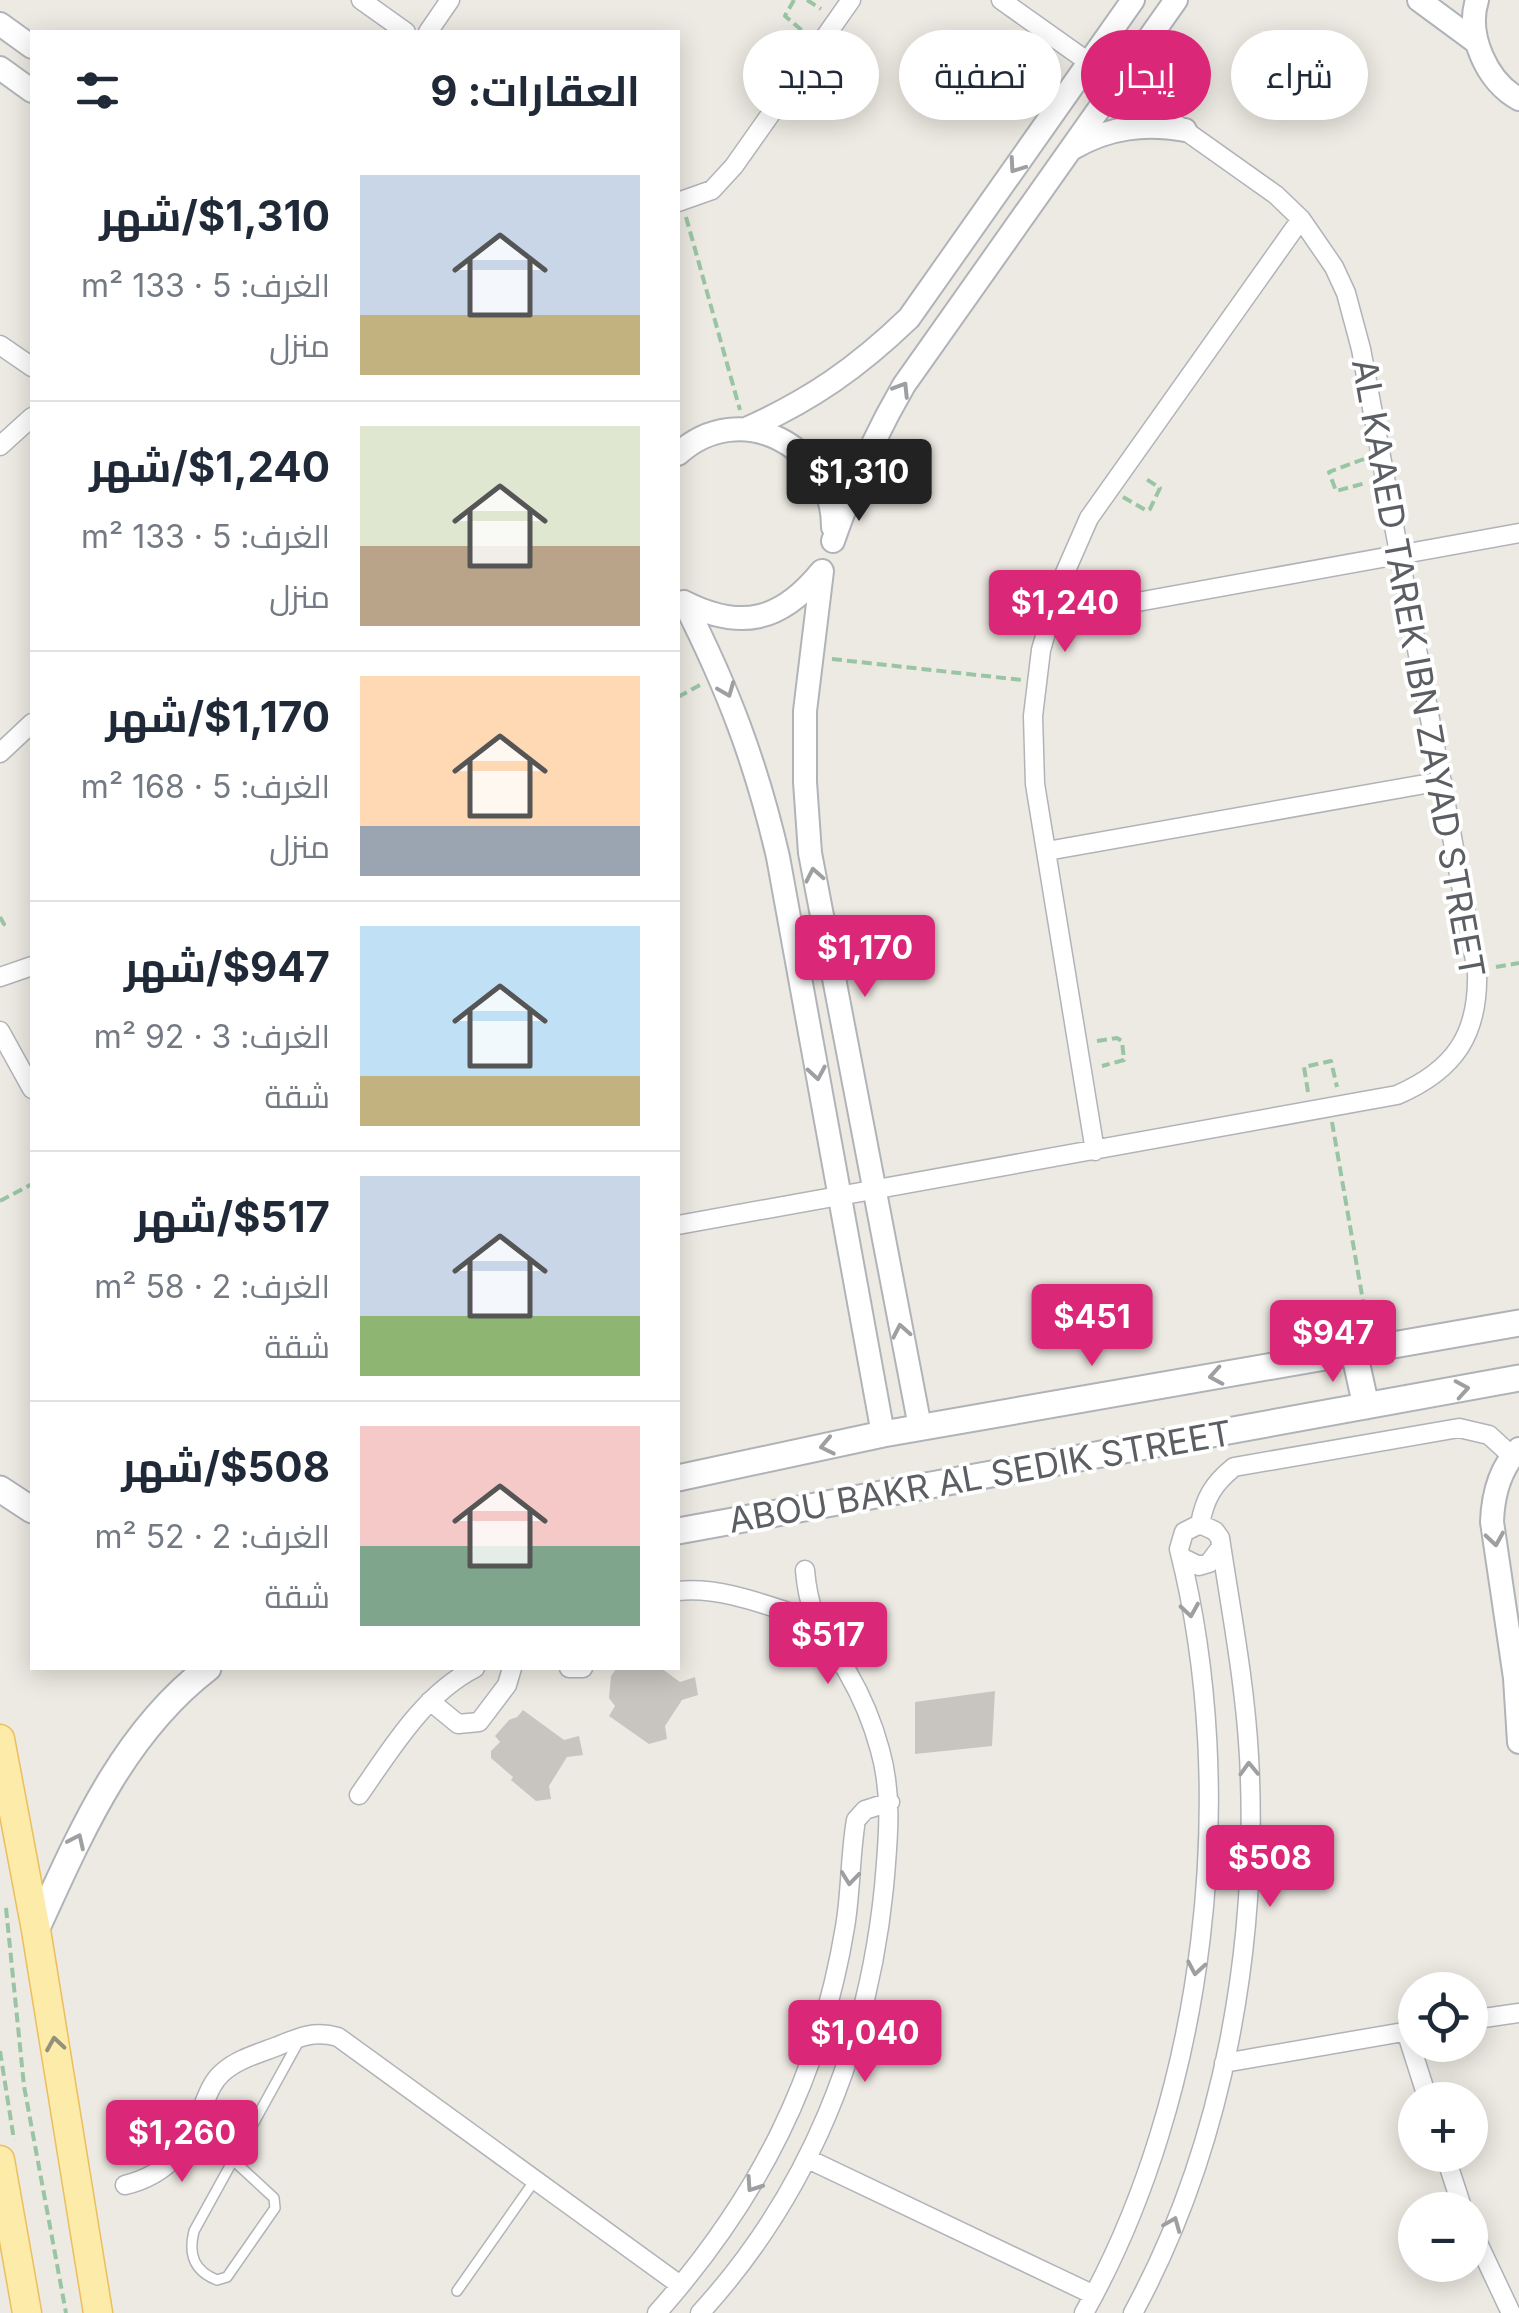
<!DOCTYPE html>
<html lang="ar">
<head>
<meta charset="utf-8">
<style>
	body { margin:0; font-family:Inter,Cairo,sans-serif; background:#f2f2f3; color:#1f2937; direction:rtl; height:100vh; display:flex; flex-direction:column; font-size:38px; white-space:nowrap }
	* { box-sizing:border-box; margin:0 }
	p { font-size:32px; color:#747a83 }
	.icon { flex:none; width:55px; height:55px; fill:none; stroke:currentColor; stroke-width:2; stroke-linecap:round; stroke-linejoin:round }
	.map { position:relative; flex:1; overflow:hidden; direction:ltr }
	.sheet { position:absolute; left:30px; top:30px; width:650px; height:1640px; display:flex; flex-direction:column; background:#fff; border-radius:0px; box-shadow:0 5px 25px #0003; direction:rtl }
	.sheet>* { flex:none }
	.guide { position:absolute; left:710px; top:30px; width:658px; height:90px; direction:rtl; display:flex; gap:20px }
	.buttons { position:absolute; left:1398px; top:1972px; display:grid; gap:20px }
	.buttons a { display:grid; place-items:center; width:90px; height:90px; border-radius:50%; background:#fff; box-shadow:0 5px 25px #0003; font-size:50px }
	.price { position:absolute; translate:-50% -85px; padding:0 22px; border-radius:10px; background:#db2777; color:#fff; font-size:32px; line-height:65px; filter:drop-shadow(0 2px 5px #0008) }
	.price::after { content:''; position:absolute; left:50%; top:60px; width:30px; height:22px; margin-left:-15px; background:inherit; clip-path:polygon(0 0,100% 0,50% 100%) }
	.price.active { background:#222; color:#fff }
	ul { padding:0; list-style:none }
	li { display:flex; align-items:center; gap:30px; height:250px; padding:0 40px }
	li+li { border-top:2px solid #e0e1e3 }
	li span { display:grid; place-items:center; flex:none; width:280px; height:200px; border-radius:0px; color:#555 }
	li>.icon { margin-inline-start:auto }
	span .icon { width:120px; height:120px; fill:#fffc; stroke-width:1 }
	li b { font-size:42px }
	h2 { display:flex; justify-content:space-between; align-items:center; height:120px; padding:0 40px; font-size:42px }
	.tag { padding:0 35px; border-radius:45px; background:#fff; box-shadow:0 5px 25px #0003; font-size:35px; line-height:90px }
	.tag.active { background:#db2777; color:#fff }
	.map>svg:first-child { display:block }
	.building { fill:#c8c5c0 }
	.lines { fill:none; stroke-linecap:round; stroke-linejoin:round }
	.service-casing { stroke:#b0b4b8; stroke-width:12 }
	.minor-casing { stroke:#b0b4b8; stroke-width:21 }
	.tertiary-casing { stroke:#b0b4b8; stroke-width:26 }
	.secondary-casing { stroke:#afb3b8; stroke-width:29 }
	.primary-casing { stroke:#ecbe5d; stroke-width:31 }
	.path { stroke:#99c5a4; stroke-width:4; stroke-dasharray:10 5; stroke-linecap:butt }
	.service { stroke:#fff; stroke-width:9 }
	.minor { stroke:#fff; stroke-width:18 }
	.tertiary { stroke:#fff; stroke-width:22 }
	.secondary { stroke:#fff; stroke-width:25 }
	.primary { stroke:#fceba9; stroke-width:28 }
	.oneway { stroke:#9d9fa1 }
	.oneway2 { stroke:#93907c }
	.labels { text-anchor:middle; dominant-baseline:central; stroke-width:8; stroke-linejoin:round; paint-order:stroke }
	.street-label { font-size:35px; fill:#5b5f63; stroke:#fff }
</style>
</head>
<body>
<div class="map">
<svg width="1519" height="2313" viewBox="0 0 1519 2313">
	<rect width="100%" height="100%" fill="#edeae3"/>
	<!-- building -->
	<path class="building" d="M 617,1668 L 661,1668 L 680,1682 L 695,1677 L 698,1695 L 682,1700 L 665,1726 L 667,1739 L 649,1744 L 609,1716 L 615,1706 L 609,1698 L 611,1676 Z
		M 995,1691 L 992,1746 L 915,1754 L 915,1702 Z
		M 523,1710 L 564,1740 L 579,1736 L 583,1755 L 567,1757 L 549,1786 L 551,1799 L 536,1801 L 511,1780 L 513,1777 L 491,1758 L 491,1751 L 500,1742 L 495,1736 L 509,1720 L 517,1717 Z"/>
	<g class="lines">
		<defs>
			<path id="service" d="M 234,2161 L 274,2198 L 275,2208 L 227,2277 L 217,2280 C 194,2271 188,2255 194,2231 L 300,2039
				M 457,2291 L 535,2180"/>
			<path id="minor" d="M 361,0 L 406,32
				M 428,32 L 450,0
				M 678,202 L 712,190 L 734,166 L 851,0
				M 0,345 L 32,367
				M 0,446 L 32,417
				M 1049,618 L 1519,533
				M 0,753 L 32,723
				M 1047,851 L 1442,781
				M 0,977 L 32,966
				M 0,1031 L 32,1089
				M 1095,1151 L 1035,784 L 1033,716 L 1041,650 L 1060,584 L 1089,518 L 1301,219
				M 678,1225 L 1397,1095 C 1455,1070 1479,1034 1477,971 L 1361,349 L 1346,293 L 1334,267 L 1301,219 L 1276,195 L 1001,0
				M 1200,1524 C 1205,1498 1213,1484 1234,1467 L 1459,1428 L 1489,1435 L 1512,1456
				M 1181,1557 L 1199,1566 L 1209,1563 L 1221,1547
				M 678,1591 C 723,1586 773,1608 816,1621
				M 569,1668 L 583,1668
				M 430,1701 L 458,1724 L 479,1722 L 507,1685 L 512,1668
				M 359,1795 C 392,1748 423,1695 475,1668
				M 1470,2020 L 1519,2013
				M 1406,2031 L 1428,2100
				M 1224,2063 L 1415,2030
				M 1445,2155 L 1463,2210
				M 808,2159 L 1094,2295
				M 125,2185 C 170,2174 186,2148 203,2106 C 208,2094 212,2082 222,2073 C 237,2059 260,2053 278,2046 C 299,2037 315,2030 338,2037 L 680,2285
				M 1470,2226 L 1511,2313
				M 657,2313 C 758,2199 820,2078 845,1927 C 851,1892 850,1855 856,1820 L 865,1810 L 890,1802
				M 700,2313 C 809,2194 868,2046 884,1887 C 888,1840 893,1796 880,1750 C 873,1724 862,1697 848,1673 C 824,1632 809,1620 805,1570
				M 1084,2313 C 1207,2094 1240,1791 1179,1549 L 1184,1532 L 1200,1524 L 1215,1531 L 1220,1538 C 1231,1611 1245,1683 1249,1756 C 1259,1945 1224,2146 1133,2313"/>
			<path id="tertiary" d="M 1419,0 L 1476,42
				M 1477,0 C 1466,35 1487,82 1519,99
				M 0,24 L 32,47
				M 0,68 L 32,91
				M 1073,148 C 1109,127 1145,123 1185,130
				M 746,429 C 811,400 857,368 909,318 L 1133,0
				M 678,454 C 740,397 833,446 833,527
				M 833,541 C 852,486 875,435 904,385 L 1176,0
				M 822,571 L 805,711 L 805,782 L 810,853 L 920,1427
				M 684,602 C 728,689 756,762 778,857 L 883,1434
				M 684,602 C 741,631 781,621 821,572
				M 1519,1449 C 1499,1469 1493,1495 1492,1522 L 1515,1678 L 1519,1742"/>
			<path id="secondary" d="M 1354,1352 L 1366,1406
				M 678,1478 L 883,1434 L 1519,1323
				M 0,1489 L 32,1510
				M 678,1531 L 1519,1378
				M 36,1930 C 80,1834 122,1734 208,1668"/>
			<path id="primary" d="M 0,1739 L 36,1930 L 98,2313
				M 0,2160 L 27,2313"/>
		</defs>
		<!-- service casing -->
		<use href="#service" class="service-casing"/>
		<!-- minor casing -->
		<use href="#minor" class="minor-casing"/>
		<!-- tertiary casing -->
		<use href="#tertiary" class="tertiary-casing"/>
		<!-- secondary casing -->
		<use href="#secondary" class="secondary-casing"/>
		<!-- primary casing -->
		<use href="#primary" class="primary-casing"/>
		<!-- path -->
		<path class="path" d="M 794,0 L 785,16 L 805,33
			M 807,0 L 821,9
			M 686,217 L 740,410
			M 1364,459 L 1329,472 L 1336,491 L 1366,483
			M 1123,497 L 1147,511 L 1150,509 L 1160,488 L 1143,477
			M 832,659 L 1022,680
			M 678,697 L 700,685
			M 0,917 L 4,924 L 0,928
			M 1496,967 L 1519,963
			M 1097,1041 L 1117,1038 L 1122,1041 L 1124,1060 L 1102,1066
			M 1308,1092 L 1304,1067 L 1331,1061 L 1337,1087
			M 1332,1122 L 1368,1330
			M 0,1201 L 32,1184
			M 6,1908 L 24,2086 L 66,2313
			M 0,2051 L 14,2140"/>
		<!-- service -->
		<use href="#service" class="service"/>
		<!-- minor -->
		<use href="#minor" class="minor"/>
		<!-- tertiary -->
		<use href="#tertiary" class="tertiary"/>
		<!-- secondary -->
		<use href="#secondary" class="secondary"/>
		<!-- primary -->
		<use href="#primary" class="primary"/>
	</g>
	<!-- one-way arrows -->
	<defs><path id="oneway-chevron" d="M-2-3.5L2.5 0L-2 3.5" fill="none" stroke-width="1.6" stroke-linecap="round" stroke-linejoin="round" transform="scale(2.5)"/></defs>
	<g class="oneway">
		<use href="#oneway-chevron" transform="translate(1016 166) rotate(125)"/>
		<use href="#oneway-chevron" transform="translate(902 389) rotate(-58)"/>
		<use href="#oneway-chevron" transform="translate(727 690) rotate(68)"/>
		<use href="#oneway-chevron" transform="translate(814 875) rotate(-101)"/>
		<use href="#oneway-chevron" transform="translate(817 1073) rotate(80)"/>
		<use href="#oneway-chevron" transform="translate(901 1331) rotate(-101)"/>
		<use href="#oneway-chevron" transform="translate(1216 1376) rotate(170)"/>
		<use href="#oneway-chevron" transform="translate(1462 1389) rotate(-10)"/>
		<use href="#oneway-chevron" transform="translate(827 1446) rotate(168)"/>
		<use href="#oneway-chevron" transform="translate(1495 1539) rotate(81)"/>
		<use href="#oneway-chevron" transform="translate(1190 1610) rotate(81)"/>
		<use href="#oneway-chevron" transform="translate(1249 1769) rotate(-92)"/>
		<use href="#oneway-chevron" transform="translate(77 1841) rotate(-65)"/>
		<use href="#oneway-chevron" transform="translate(850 1878) rotate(96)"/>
		<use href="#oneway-chevron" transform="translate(1196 1968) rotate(100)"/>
		<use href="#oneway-chevron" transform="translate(753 2185) rotate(124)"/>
		<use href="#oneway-chevron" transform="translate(1173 2224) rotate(-68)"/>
	</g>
	<use class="oneway2" href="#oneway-chevron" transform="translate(55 2044) rotate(-99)"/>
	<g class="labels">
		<!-- street labels -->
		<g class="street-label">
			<text transform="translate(1419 668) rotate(80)">AL KAAED TAREK IBN ZAYAD STREET</text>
			<text transform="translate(980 1476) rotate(-10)">ABOU BAKR AL SEDIK STREET</text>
		</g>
	</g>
</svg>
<div class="buttons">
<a><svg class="icon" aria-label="locate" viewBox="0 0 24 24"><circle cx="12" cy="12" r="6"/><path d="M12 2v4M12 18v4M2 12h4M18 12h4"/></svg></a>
<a>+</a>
<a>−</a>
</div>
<b class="price active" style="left:859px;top:524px">$1,310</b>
<b class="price" style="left:1065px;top:655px">$1,240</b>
<b class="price" style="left:865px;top:1000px">$1,170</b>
<b class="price" style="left:1092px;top:1369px">$451</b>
<b class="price" style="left:1333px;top:1385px">$947</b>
<b class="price" style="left:828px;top:1687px">$517</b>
<b class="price" style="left:1270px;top:1910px">$508</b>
<b class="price" style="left:865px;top:2085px">$1,040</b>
<b class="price" style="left:182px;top:2185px">$1,260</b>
<div class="guide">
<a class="tag">شراء</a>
<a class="tag active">إيجار</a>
<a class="tag">تصفية</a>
<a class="tag">جديد</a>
</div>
<section class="sheet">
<h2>العقارات: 9<svg class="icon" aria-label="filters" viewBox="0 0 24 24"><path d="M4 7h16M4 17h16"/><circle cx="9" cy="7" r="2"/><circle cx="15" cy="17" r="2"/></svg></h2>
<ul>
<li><span style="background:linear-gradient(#c9d6e8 70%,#c2b280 0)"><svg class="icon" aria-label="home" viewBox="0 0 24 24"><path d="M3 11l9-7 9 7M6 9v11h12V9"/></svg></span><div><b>$1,310/شهر</b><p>الغرف: 5 · 133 m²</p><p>منزل</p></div></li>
<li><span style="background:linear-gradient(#dfe7d0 60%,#b9a48a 0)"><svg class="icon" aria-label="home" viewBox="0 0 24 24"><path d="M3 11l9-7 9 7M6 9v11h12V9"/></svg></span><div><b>$1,240/شهر</b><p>الغرف: 5 · 133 m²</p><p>منزل</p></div></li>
<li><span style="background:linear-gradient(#ffd9b3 75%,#9aa5b1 0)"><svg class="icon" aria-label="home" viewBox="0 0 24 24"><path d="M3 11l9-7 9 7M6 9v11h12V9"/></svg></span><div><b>$1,170/شهر</b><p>الغرف: 5 · 168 m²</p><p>منزل</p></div></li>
<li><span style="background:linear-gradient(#bfe0f5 75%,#c2b280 0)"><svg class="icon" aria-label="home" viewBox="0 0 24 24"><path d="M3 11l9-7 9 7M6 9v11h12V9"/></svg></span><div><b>$947/شهر</b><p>الغرف: 3 · 92 m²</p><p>شقة</p></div></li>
<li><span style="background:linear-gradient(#c9d6e8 70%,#8fb573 0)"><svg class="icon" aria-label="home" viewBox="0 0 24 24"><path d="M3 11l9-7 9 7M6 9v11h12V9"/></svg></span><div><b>$517/شهر</b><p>الغرف: 2 · 58 m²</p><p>شقة</p></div></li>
<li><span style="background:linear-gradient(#f6c9c9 60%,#7fa58c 0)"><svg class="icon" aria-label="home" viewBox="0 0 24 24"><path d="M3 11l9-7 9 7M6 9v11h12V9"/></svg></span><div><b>$508/شهر</b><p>الغرف: 2 · 52 m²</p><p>شقة</p></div></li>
</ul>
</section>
</div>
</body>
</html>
